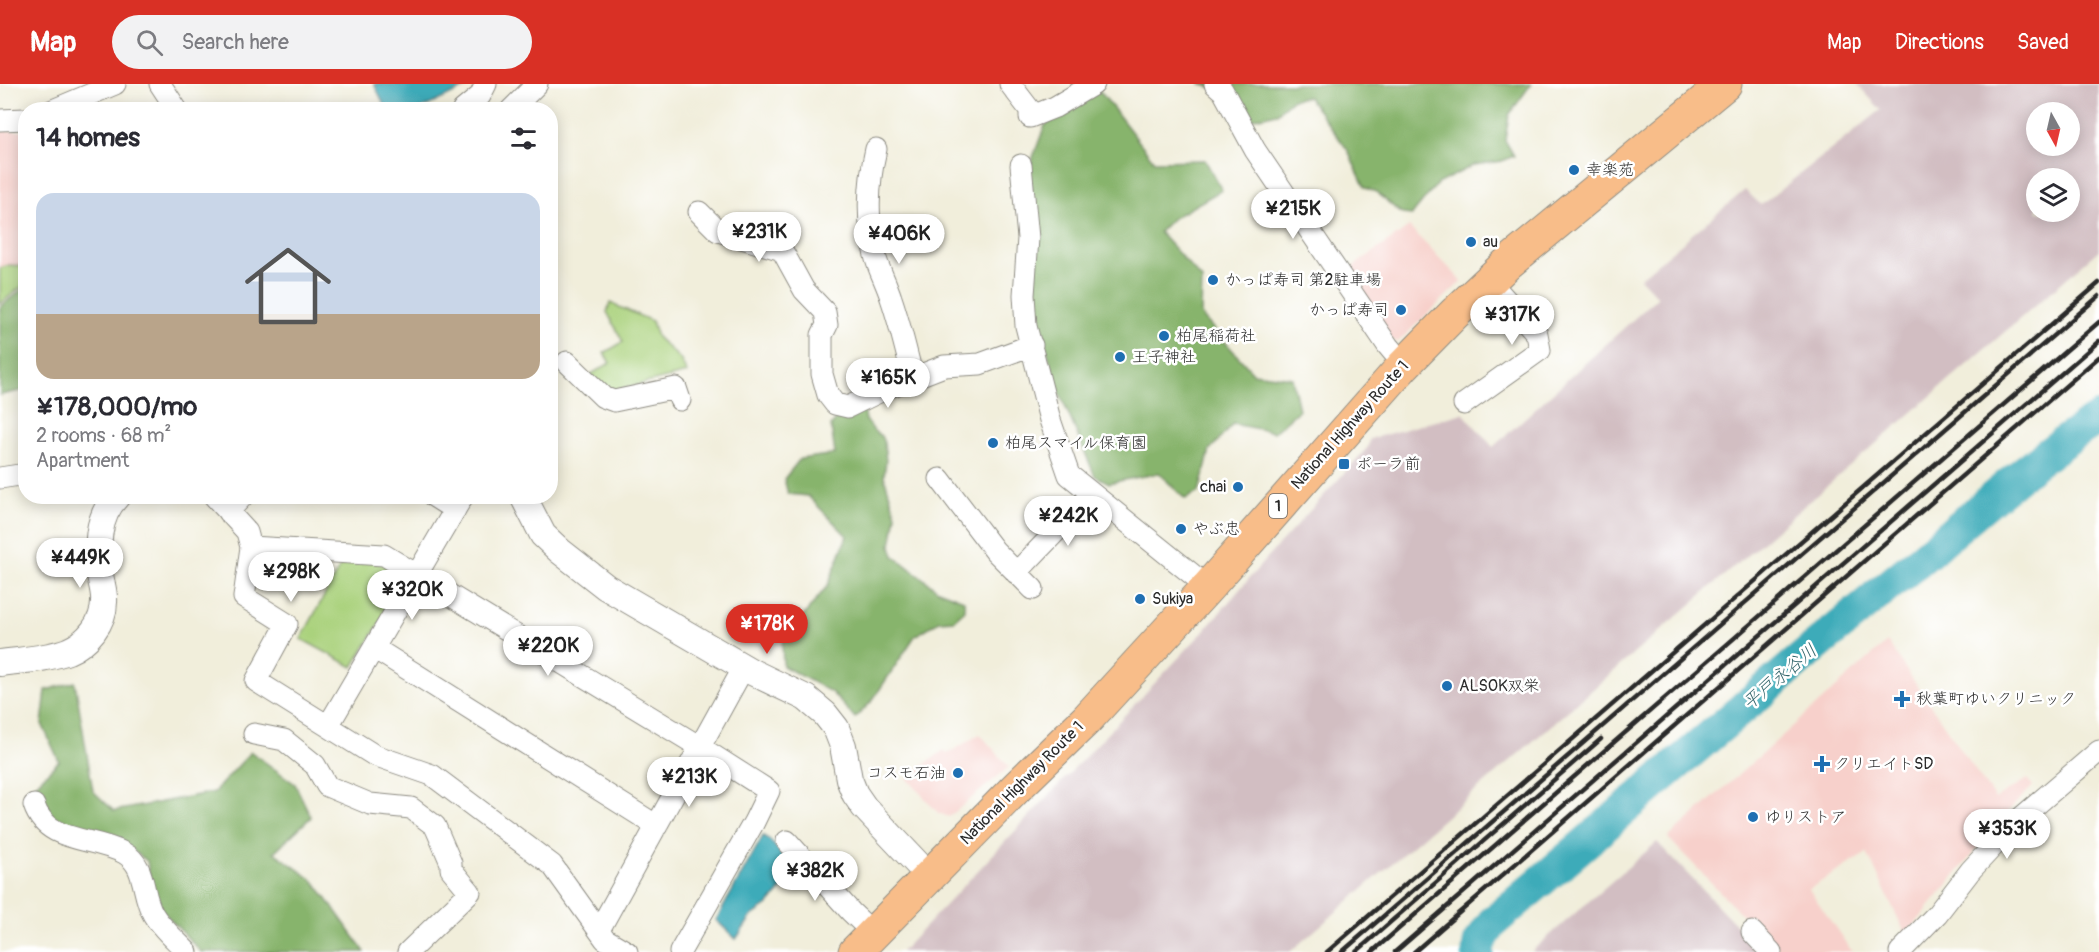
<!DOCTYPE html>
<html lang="en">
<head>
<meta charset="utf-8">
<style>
	body { margin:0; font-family:Pangolin,"Klee One",sans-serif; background:#f2f2f3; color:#2b2b33; height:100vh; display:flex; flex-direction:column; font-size:22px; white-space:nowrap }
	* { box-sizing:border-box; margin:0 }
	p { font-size:20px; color:#7c7c81 }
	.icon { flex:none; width:33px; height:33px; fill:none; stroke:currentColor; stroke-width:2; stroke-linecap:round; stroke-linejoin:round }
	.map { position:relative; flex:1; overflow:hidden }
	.details { position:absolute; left:18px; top:18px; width:540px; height:402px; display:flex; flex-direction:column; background:#fff; border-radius:24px; box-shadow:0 3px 15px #0003 }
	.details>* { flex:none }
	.needle { width:39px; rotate:172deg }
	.controls { position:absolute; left:2026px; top:18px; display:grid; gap:12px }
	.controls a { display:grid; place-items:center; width:54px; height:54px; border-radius:50%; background:#fff; box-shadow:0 3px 15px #0003; font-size:30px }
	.price { position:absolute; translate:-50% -51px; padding:0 14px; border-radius:21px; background:#fff; color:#222; font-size:20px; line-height:39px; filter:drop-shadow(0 2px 3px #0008) }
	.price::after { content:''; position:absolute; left:50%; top:36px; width:18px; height:14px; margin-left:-9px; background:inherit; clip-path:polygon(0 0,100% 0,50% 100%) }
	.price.current { background:#d93025; color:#fff }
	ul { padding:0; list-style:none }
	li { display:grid; align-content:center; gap:12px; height:318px; padding:0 18px }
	li span { display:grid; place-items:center; height:186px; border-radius:18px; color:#555 }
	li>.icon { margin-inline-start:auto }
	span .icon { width:108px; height:108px; fill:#fffc; stroke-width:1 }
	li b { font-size:26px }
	h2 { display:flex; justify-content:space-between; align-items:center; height:72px; padding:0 18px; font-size:26px }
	header { display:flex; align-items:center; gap:36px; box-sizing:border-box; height:84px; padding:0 30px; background:#d93025; color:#fff }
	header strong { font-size:28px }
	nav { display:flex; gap:33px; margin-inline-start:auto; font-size:21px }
	.search { width:420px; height:54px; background:#f2f2f3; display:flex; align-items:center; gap:15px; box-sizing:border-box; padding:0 21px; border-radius:33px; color:#7c7c81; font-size:22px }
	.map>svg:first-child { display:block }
	.built { fill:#f7d0cb }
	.industrial { fill:#d2bec2; fill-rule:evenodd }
	.green { fill:#aad27d; stroke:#6a7e54; stroke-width:1.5 }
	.forest { fill:#87b46c; stroke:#59704c; stroke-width:1.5 }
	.water { fill:#3cabb9; stroke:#346b72; stroke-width:1.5 }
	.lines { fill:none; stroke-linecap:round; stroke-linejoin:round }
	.river { stroke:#3cabb9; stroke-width:33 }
	.minor-casing { stroke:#8e8c83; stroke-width:23 }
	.tertiary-casing { stroke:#8e8c83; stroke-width:28 }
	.trunk-casing { stroke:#8e8c83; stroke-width:35 }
	.minor { stroke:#fff; stroke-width:21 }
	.tertiary { stroke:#fff; stroke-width:26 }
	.trunk { stroke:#f8bd89; stroke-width:33 }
	.rail { stroke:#2b2b2b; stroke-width:4.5 }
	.poi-dot { fill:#1f6fb2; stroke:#fff; stroke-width:2 }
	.labels { text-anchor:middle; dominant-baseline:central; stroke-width:5; stroke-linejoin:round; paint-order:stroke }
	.shield { fill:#fff; stroke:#6b6b6b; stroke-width:1.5 }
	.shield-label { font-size:15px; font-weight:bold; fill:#2b2b2b }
	.poi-label { font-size:16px; fill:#2b2b2b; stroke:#fff; text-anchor:start }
	.street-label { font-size:16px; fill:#2b2b2b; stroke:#fff }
	.water-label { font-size:18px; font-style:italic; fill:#33656b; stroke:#fff }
</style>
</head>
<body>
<header>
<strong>Map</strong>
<div class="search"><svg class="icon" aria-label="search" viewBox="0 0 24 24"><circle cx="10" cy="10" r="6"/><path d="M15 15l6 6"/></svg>Search here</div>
<nav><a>Map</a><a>Directions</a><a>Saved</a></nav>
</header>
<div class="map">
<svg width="2099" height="868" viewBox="0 0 2099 868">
	<rect width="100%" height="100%" fill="#fff"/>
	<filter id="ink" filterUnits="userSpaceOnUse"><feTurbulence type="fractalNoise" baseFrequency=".0167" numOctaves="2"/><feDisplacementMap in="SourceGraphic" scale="12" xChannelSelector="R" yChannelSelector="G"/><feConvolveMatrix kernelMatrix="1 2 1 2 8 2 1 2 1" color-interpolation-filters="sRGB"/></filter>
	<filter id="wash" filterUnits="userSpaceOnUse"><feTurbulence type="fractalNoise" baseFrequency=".008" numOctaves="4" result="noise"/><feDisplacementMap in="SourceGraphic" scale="24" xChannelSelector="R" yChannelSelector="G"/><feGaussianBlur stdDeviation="1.35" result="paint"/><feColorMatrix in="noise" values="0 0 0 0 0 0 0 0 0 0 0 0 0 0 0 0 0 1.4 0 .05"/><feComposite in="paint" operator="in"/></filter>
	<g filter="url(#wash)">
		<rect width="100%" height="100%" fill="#f1eedb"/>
		<!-- built -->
		<path class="built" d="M 0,47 L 26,47 L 25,180 L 22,202 L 0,220 Z
			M 1409,143 L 1462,197 L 1398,258 L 1390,255 L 1344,189 Z
			M 1887,558 L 1995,715 L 2027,695 L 2033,702 L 2007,728 L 1906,851 L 1867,769 L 1809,805 L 1852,868 L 1778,868 L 1668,754 Z
			M 980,650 L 1009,683 L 949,733 L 938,729 L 907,694 L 944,666 L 947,670 Z"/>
		<!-- industrial -->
		<path class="industrial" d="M 1857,0 L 2099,0 L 2099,166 L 1290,868 L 901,868 L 1203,548 L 1265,476 L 1368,363 L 1370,355 L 1463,329 L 1493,363 L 1658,213 L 1640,194 L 1745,106 L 1761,121 L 1881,26 ZM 2037,28 L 2070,28 L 2070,62 L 2037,62 ZM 2037,94 L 2070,94 L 2070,128 L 2037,128 Z
			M 1657,758 L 1762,868 L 1532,868 L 1534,865 Z"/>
		<!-- green -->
		<path class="green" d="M 9,181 L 25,182 L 22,202 L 0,220 L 0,184 Z
			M 610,219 L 652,237 L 657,253 L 680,275 L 687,289 L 609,308 L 588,292 L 610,279 L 604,269 L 623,258 L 607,228 Z
			M 344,475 L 383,478 L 406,496 L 353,583 L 301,555 Z"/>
		<!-- forest -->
		<path class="forest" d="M 1199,0 L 1531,0 L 1509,31 L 1505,56 L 1514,72 L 1502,77 L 1474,81 L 1437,100 L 1412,131 L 1402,130 L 1376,108 L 1365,104 L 1347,65 L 1308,13 L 1293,15 L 1277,29 L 1247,36 L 1214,4 Z
			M 1099,6 L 1154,77 L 1205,76 L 1222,106 L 1173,134 L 1159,148 L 1202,195 L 1201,231 L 1253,289 L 1292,294 L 1299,326 L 1274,348 L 1233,340 L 1210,366 L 1199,408 L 1185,415 L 1159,389 L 1109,399 L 1095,392 L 1059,308 L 1036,229 L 1035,153 L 1029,84 L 1045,41 Z
			M 25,189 L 25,306 L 0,311 L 0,223 L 24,204 Z
			M 864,325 L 866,336 L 874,347 L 881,352 L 884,359 L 886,377 L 884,392 L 896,431 L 891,462 L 894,472 L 938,506 L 964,516 L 965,526 L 954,536 L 939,537 L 915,552 L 872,617 L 855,634 L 831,608 L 783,582 L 782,559 L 828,501 L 847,452 L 808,412 L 788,410 L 784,395 L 800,375 L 835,370 L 831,342 L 838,333 L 849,336 Z
			M 75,598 L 93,707 L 114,727 L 214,708 L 251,668 L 295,700 L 311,733 L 274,768 L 314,797 L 365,868 L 201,868 L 153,817 L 147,777 L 129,764 L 59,740 L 43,724 L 35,701 L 59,677 L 42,640 L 46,606 Z"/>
		<!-- water -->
		<path class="water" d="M 374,0 L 465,0 L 467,3 L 421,25 L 387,26 Z
			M 763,752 L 770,756 L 796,789 L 768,821 L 752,832 L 736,855 L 716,836 Z"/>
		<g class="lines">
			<!-- river -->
			<path class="river" d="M 1478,868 L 1479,859 L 1493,838 C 1630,721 1765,603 1904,489 C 1968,436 2029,378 2099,334"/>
		</g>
	</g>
	<g filter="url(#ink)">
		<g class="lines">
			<defs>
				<path id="minor" d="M 160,0 L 177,26
					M 1010,0 L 1030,26 L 1030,33 L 1055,23 L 1094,0
					M 1215,0 L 1223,7 L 1255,66 L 1388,262 L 1404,281
					M 53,26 L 115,0
					M 463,26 L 480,12 L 486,0
					M 511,26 L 537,0
					M 0,36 L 26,35
					M 876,65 C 868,99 866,140 876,175 C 880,188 887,201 891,214 C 900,240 906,267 913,294
					M 1021,81 L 1028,154 L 1024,211 L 1026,242 L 1050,336 L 1069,391 L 1208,503
					M 699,128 L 718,147 L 782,166 L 804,206 L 825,228 L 827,241 L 822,251 L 822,290 L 828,311 L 835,320 L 848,323 L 885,305 L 944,282 L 980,280 L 1032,261
					M 567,278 L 603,313 L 614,317 L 676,304 L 680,316
					M 1464,320 L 1540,266 L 1537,250 L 1489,197
					M 0,394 L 26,390
					M 940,395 L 995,467 L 1033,505
					M 214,412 L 247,448 L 251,463 L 244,513 L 287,540 L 256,597 L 374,671 L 432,691 L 552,781 L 605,855 L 627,868
					M 433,412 L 455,426
					M 228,428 L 243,412
					M 251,463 L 384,471 L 700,663 L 769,707 L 754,738 L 680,868
					M 1016,489 L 1092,410
					M 374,564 L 657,742
					M 328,642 L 463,412
					M 254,650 L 284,656 L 315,681 L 327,702 L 370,720 L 411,724 L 435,742 L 451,779 L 451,785 L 470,808 L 408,868
					M 34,721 C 47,760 93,752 124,769 C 147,782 141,810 153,830 C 161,844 176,856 187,868
					M 787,757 L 851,828 L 873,849
					M 599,846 L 744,583
					M 1752,848 L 1771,868
					M 1900,868 L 1937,830 L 1971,786 L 2015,739 L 2099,667"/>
				<path id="tertiary" d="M 523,412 L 543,451 L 560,467 L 606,503 L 752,588 L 806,614 L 825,630 L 836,644 L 843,662 L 849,695 L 855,710 L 864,723 L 929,792
					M 0,579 C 22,576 47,575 68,567 C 87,559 104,539 104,518 C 105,509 101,499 100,490 C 97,464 96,433 117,412"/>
				<path id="trunk" d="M 855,868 L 1017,703 L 1087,635 L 1208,503 L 1404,281 L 1454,230 L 1508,179 L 1725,0"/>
			</defs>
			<!-- minor casing -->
			<use href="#minor" class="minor-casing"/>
			<!-- tertiary casing -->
			<use href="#tertiary" class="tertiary-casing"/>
			<!-- trunk casing -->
			<use href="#trunk" class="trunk-casing"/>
			<!-- minor -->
			<use href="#minor" class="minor"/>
			<!-- tertiary -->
			<use href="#tertiary" class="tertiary"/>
			<!-- trunk -->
			<use href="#trunk" class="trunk"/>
			<!-- rail -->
			<path class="rail" d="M 1327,868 L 2099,199
				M 1342,868 L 2099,212
				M 1356,868 L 1601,655
				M 1372,868 L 2099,238
				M 1395,868 L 2099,257
				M 1414,868 L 2099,273"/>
		</g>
	</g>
	<!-- markers -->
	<g class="poi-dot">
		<circle cx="1574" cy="86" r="6"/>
		<circle cx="1471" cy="158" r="6"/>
		<circle cx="1213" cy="196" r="6"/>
		<circle cx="1401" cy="226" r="6"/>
		<circle cx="1164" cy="252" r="6"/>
		<circle cx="1120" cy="273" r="6"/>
		<circle cx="993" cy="359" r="6"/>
		<rect x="1338" y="374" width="12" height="12" rx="3"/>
		<circle cx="1238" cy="403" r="6"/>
		<circle cx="1181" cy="445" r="6"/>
		<circle cx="1140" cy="515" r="6"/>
		<circle cx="1447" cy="602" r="6"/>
		<path d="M1899 606h6v6h6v6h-6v6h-6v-6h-6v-6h6z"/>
		<path d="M1819 671h6v6h6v6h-6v6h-6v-6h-6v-6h6z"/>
		<circle cx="958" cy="689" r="6"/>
		<circle cx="1753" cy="733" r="6"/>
	</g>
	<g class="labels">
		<!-- shield labels -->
		<rect class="shield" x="1269" y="410" width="18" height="24" rx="4.5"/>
		<g class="shield-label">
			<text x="1278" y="422">1</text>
		</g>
		<!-- poi labels -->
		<g class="poi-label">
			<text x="1586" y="86">幸楽苑</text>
			<text x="1483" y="158">au</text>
			<text x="1225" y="196">かっぱ寿司 第2駐車場</text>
			<text x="1389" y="226" text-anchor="end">かっぱ寿司</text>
			<text x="1176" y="252">柏尾稲荷社</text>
			<text x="1132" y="273">王子神社</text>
			<text x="1005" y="359">柏尾スマイル保育園</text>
			<text x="1356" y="380">ポーラ前</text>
			<text x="1226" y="403" text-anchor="end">chai</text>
			<text x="1193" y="445">やぶ忠</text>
			<text x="1152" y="515">Sukiya</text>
			<text x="1459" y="602">ALSOK双栄</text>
			<text x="1916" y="615">秋葉町ゆいクリニック</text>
			<text x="1834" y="680">クリエイトSD</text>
			<text x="946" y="689" text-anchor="end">コスモ石油</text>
			<text x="1765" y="733">ゆりストア</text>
		</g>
		<!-- street labels -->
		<g class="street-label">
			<text transform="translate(1350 341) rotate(-48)">National Highway Route 1</text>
			<text transform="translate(1022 699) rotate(-45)">National Highway Route 1</text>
		</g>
		<!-- water labels -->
		<g class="water-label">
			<text transform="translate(1780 593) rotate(-40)">平戸永谷川</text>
		</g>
	</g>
</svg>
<div class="controls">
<a><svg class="needle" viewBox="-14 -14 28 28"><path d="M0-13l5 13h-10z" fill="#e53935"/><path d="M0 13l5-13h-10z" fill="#7c7c81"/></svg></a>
<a><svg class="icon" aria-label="layers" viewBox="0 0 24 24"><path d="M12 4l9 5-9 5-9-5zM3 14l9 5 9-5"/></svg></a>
</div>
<b class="price" style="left:1293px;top:156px">¥215K</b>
<b class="price" style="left:759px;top:179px">¥231K</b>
<b class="price" style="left:899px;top:181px">¥406K</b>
<b class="price" style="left:1512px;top:262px">¥317K</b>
<b class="price" style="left:888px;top:325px">¥165K</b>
<b class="price" style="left:1068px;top:463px">¥242K</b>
<b class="price" style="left:80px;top:505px">¥449K</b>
<b class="price" style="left:291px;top:519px">¥298K</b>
<b class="price" style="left:412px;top:537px">¥320K</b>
<b class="price current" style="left:767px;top:571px">¥178K</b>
<b class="price" style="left:548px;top:593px">¥220K</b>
<b class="price" style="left:689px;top:724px">¥213K</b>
<b class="price" style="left:2007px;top:776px">¥353K</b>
<b class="price" style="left:815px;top:818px">¥382K</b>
<section class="details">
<h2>14 homes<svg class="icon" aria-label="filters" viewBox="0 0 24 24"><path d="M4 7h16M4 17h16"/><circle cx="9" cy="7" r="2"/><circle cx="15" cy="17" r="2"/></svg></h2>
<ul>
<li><span style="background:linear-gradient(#c9d6e8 65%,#b9a48a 0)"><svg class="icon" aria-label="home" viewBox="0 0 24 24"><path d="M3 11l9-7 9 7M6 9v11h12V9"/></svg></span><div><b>¥178,000/mo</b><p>2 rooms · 68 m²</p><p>Apartment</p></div></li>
</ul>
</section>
</div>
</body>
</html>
